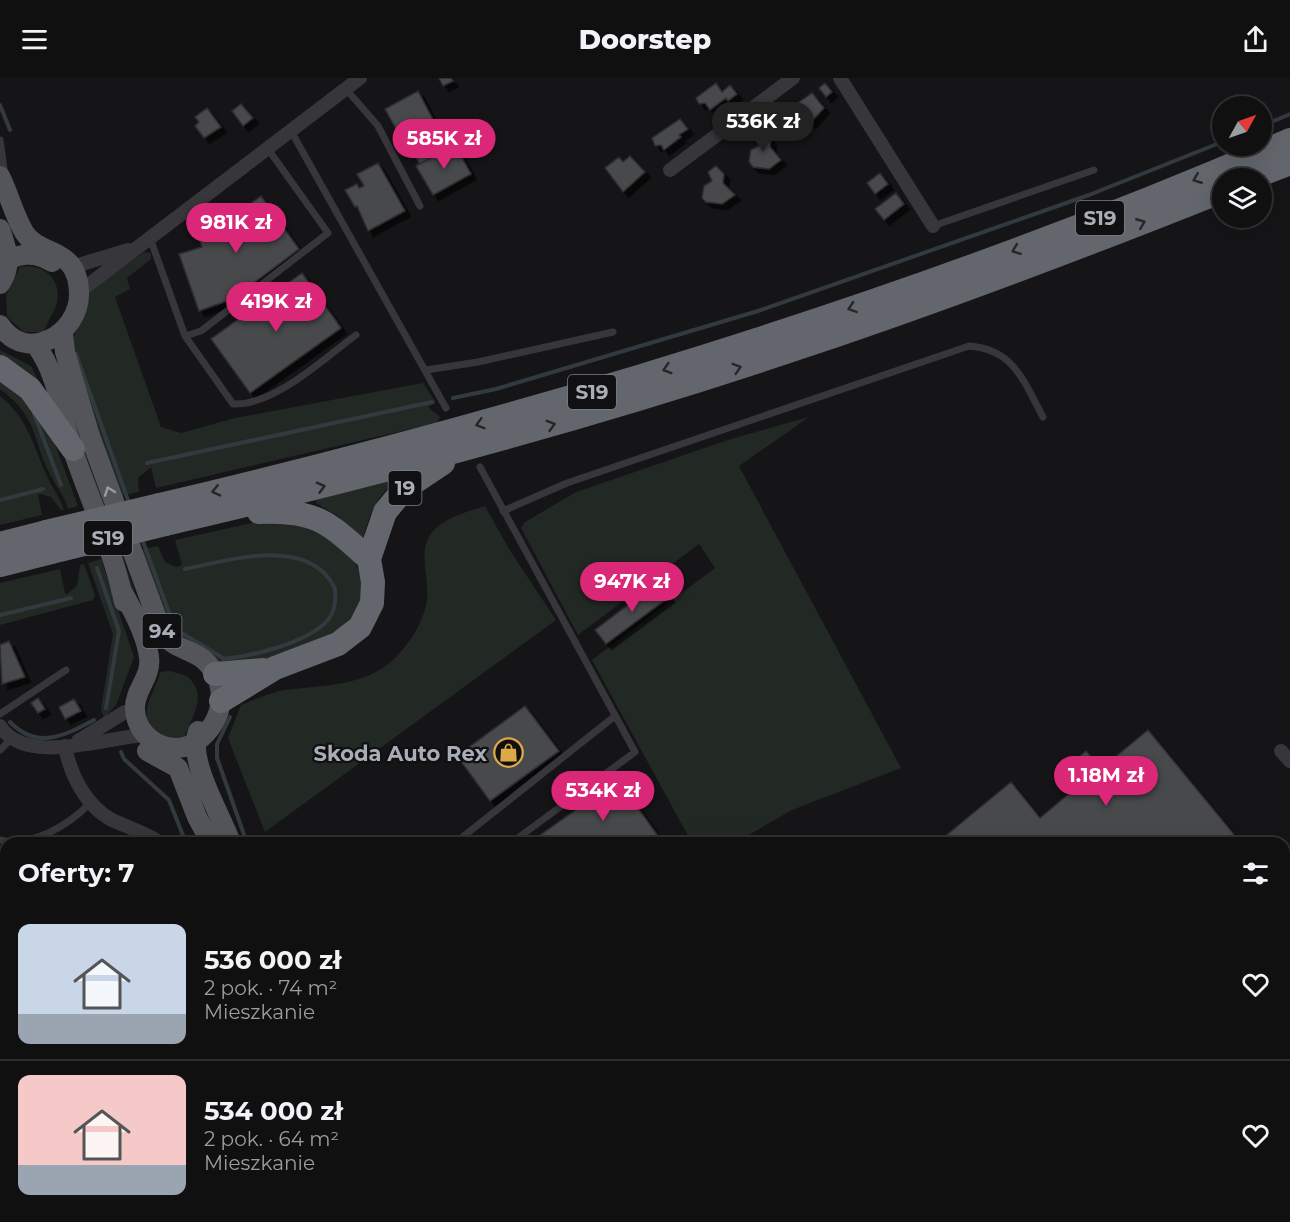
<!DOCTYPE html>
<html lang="pl">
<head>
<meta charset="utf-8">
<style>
	body { margin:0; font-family:Montserrat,sans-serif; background:#19191a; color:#f1f3f6; height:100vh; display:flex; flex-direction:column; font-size:22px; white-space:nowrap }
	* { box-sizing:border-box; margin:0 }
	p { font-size:20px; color:#9c9d9f }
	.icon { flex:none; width:33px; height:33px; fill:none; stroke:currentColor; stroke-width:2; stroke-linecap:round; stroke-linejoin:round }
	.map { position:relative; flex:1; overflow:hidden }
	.panel { position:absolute; left:0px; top:759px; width:1290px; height:386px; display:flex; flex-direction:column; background:#101011; border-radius:18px 18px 0 0; box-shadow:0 6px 24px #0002,0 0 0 2px #303031 }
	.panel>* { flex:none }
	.needle { width:39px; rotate:50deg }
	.buttons { position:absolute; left:1212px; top:18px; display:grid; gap:12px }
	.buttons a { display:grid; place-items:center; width:60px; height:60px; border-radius:50%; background:#101011; box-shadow:0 6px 24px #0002,0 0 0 2px #303031; font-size:30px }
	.price { position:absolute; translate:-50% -51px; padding:0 14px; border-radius:21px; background:#db2777; color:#fff; font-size:20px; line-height:39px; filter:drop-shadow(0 2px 3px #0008) }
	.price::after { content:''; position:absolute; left:50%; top:36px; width:18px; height:14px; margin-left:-9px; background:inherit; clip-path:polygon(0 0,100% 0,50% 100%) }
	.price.current { background:#222; color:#fff }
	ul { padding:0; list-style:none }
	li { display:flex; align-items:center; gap:18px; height:150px; padding:0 18px }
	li+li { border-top:2px solid #303031 }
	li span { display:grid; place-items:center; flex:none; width:168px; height:120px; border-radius:12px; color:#555 }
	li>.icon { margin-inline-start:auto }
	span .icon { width:72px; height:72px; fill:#fffc; stroke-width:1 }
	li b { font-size:26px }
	h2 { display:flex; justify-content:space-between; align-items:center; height:72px; padding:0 18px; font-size:26px }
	header { display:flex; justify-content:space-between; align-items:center; height:78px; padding:0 18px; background:#101011; font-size:27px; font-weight:800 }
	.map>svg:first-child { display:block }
	.green { fill:#222823 }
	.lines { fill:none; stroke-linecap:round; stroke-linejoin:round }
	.stream { stroke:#323a40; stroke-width:4 }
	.building { fill:#47484c; stroke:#2f2f32; stroke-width:1.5; filter:url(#shadow) }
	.lane { stroke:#37373b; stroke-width:7 }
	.street { stroke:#37373b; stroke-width:14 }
	.primary { stroke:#53555a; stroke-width:20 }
	.highway { stroke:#63666c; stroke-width:24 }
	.highway-bridge { stroke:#63666c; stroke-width:24 }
	.oneway { stroke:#252628 }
	.oneway2 { stroke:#989ba3 }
	.labels { text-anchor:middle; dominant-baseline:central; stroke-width:4.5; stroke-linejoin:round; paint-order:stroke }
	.shield { fill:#101012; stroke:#7b7e84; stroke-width:1.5 }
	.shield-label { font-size:20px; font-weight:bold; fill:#a9adb5 }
	.poi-label { font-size:21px; font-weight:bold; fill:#a9adb5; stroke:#101012; text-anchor:end }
</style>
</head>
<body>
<header><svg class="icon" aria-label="menu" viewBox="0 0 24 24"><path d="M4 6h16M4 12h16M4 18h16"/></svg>Doorstep<svg class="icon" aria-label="share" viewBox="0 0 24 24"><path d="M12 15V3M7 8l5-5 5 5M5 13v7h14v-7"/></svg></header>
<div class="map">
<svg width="1290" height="1144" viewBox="0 0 1290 1144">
	<defs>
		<filter id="shadow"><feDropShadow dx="5.5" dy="5.5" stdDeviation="0" flood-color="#0009"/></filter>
	</defs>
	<rect width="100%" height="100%" fill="#151517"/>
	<!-- green -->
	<path class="green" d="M 144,174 L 151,175 L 151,181 L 127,200 L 130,211 L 115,219 L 161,349 L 181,355 L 235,340 L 423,305 L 436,325 L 428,329 L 440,339 L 437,345 L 156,410 L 151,389 L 138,400 L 139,414 L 119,418 L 71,267 L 89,215 L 100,204 Z
		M 20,189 C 42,185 62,200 57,224 C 55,234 47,243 44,254 L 24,254 L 7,239 L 6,217 Z
		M 48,271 L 51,273 L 156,575 L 154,577 Z
		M 0,272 L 31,288 L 43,312 L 0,283 Z
		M 0,294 L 46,342 L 78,428 L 68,431 C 64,417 57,410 51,398 C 31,361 40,341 0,311 Z
		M 0,318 C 28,340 33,367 47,398 C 52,410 60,419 64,432 L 61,432 L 51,419 L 40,416 L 38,417 L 42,437 L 0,447 Z
		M 809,339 L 739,388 L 901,690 L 792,732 L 735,765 L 692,765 L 592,582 L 715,490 L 699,466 L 578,557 L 521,450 L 525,444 L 576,414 L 731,361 Z
		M 398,401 C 378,415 368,438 363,462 L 339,439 L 316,425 L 316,422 Z
		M 485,428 L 509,471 L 556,542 L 265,754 L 228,660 L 241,627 C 255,622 270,614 285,612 C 321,607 365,609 394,581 C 409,567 424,543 427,522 C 430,498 415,471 435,451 C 447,439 469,433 485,428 Z
		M 293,440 C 310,450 330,458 345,470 C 354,478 361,496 362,507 C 366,566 273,579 230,590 L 171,558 L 139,472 L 158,468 L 165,484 L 176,489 L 182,487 L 175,462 L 269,441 Z
		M 101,481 L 134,579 L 116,627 L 104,640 L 101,631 L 113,556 L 88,485 Z
		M 84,486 L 95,517 L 93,522 L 0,547 L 0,505 L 60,491 L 65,515 L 67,516 L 77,508 L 80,487 Z
		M 170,593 L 187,598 C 209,618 192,637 185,658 C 175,662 166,660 158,655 C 133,638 156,614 160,594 Z"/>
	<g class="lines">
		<!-- stream -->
		<path class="stream" d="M 0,27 L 10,52
			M 1262,48 L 1290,36
			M 76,276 L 129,425
			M 453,320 L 496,311 L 758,233 L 1089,117 L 1222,64
			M 34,336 L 61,407
			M 147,385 L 432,324
			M 0,422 L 43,411
			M 142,461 L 175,551 L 223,580
			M 97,490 L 119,553 L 106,630
			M 185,491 C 229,482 311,457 335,511 C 336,522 335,533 328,542 C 308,565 252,578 223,581
			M 0,537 L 71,520
			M 230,639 L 217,666 L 217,680 L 247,765
			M 10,644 C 37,672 64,658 94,642
			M 121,674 L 124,681 L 169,722 L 186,765
			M 325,1138 L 327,1144"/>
	</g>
	<!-- building -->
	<path class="building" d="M 439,0 L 451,0 L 453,3 L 443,8 Z
		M 716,5 L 722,14 L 730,7 L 737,16 L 728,23 L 726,20 L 710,32 L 705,25 L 699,26 L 696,20 Z
		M 825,5 L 832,14 L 826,19 L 819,10 Z
		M 418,13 L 439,53 L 447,49 L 457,66 L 416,88 L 419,85 L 411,70 L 408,72 L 385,31 Z
		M 812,15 L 824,30 L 810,45 L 799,38 L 795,27 Z
		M 241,26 L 253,40 L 243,48 L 232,33 Z
		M 207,30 L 221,49 L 204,60 L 195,48 L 199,44 L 195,39 Z
		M 680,41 L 688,51 L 679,57 L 681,59 L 664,72 L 661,67 L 655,68 L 652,60 Z
		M 763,53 L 771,61 L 770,69 L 781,82 L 769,91 L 753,89 L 749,84 L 751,72 L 759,68 L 755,58 Z
		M 455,67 L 471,96 L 433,117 L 416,88 Z
		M 630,78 L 645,94 L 623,114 L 605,90 L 619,79 L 623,84 Z
		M 378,85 L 405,133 L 368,153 L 357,128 L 355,129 L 345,112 L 357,106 L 359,110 L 364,108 L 357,96 Z
		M 716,88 L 724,96 L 723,105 L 735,117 L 722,126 L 706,124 L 702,120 L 704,108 L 712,103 L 708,94 Z
		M 880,95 L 888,106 L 875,116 L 867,105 Z
		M 896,115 L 904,126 L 884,142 L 875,131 Z
		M 261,118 L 299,171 L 251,207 L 249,204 L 233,216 L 235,220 L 199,233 L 179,176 L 202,169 L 197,154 L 212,150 L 213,153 Z
		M 302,195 L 341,250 L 250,315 L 211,261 Z
		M 658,504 L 669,519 L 606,566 L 595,552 Z
		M 9,563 L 25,599 L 2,606 L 0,567 Z
		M 38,620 L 45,631 L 38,635 L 31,625 Z
		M 74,621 L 81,633 L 65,641 L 59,629 Z
		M 525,628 L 559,673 L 490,723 L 457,678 Z
		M 1148,652 L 1241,765 L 937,765 L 1011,704 L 1040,740 L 1083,704 L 1070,687 L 1086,673 L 1101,691 Z
		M 618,702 L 663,765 L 529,765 Z
		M 1284,817 L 1290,824 L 1290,879 L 1284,884 Z
		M 1290,1031 L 1290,1144 L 1185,1144 L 1192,1138 L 1284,1138 L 1284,1036 Z
		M 484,1138 L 497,1138 L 490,1144 Z
		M 754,1138 L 771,1138 L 762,1144 Z
		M 985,1138 L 1003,1138 L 1007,1143 L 989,1144 Z"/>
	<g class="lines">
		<!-- lane -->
		<path class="lane" d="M 346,11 L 378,48 L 420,128
			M 291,53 L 446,330
			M 0,62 L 5,98
			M 933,148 L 1094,92
			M 150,160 L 185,258 L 233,326 C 274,328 323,281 356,257
			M 185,258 L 201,253 L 328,155 L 268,71
			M 426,292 L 478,284 L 613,254
			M 480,389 L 635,674 L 511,765
			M 503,433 L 567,405 L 969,268 C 1014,271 1024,304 1043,339
			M 0,636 L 66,592
			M 0,672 L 12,660
			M 0,762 C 31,770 69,747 90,725
			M 455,765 L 615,638"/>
		<!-- street -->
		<path class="street" d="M 840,0 L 933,148
			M 670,92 L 793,0
			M 72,189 L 128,172
			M 79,214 L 360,0
			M 0,648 C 26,689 105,659 146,657
			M 78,663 L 125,634
			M 65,668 C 70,697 87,730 114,743 C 130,750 146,755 161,765
			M 1281,673 L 1290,683
			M 311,1138 L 313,1144"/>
		<!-- primary -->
		<path class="primary" d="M 0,98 C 9,116 14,137 24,154 C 40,180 78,167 79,215 C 80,256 26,287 0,247
			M 0,151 C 7,171 13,187 0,206
			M 0,187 C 17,175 34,173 52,184
			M 63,255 L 65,274 L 90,358 L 162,554 C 173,571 188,570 203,581 C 230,605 225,643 197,663 C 172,681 136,662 135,631 C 134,612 152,599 149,579 C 146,556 133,532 121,512
			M 35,266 C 58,296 61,335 72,370 C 89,420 113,471 124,524
			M 198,653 C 187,683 221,736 231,765
			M 147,673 L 178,690 L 197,739 L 211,765
			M 341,1138 L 343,1144"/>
		<!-- highway -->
		<path class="highway" d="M 1252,100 L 1290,85
			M 0,289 L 30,311 L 73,371
			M 160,427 C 546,336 926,220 1290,62
			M 259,434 C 316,431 329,445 369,481
			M 165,446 C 381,396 594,339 804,268 C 945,221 1084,168 1222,113
			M 0,466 L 46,454
			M 0,487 L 51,474
			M 215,596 L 264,592
			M 221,623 L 275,590 L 338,566 L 360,549 L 372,525 L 373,504 L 369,481 L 385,434 L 404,411 L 443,385"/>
		<!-- highway-bridge -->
		<path class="highway-bridge" d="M 46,454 L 160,427
			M 51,474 L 165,446"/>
	</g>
	<!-- one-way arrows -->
	<defs><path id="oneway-chevron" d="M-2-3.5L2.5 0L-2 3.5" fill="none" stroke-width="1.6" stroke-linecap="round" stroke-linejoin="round" transform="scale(1.5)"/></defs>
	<g class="oneway">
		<use href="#oneway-chevron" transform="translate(1197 101) rotate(158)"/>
		<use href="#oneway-chevron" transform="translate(1141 145) rotate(-22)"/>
		<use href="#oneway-chevron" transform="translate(1016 172) rotate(159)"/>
		<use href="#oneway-chevron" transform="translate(852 230) rotate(161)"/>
		<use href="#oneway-chevron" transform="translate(737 290) rotate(-18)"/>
		<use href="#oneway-chevron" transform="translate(667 291) rotate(163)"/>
		<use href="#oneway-chevron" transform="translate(480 346) rotate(164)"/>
		<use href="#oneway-chevron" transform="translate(551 347) rotate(-16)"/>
		<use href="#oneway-chevron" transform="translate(321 409) rotate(-15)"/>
		<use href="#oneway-chevron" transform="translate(216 413) rotate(167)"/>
	</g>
	<use class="oneway2" href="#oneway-chevron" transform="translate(109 413) rotate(-110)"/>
	<!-- icons -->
	<defs>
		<symbol id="shop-ring" viewBox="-11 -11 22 22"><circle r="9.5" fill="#101012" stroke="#dda847" stroke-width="1.5"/><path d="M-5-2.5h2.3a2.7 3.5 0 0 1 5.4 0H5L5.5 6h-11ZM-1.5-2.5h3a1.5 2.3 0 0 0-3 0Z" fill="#dda847"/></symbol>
	</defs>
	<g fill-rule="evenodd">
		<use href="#shop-ring" x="492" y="658" width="33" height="33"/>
	</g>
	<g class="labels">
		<!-- shield labels -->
		<g class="shield">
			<rect x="1076" y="123" width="48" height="34" rx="4.5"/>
			<rect x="568" y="297" width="48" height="34" rx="4.5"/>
			<rect x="388.5" y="393" width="33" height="34" rx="4.5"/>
			<rect x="84" y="443" width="48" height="34" rx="4.5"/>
			<rect x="142.5" y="536" width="39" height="34" rx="4.5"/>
		</g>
		<g class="shield-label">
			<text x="1100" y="140">S19</text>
			<text x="592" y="314">S19</text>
			<text x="405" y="410">19</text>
			<text x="108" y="460">S19</text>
			<text x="162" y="553">94</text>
		</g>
		<!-- poi labels -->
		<g class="poi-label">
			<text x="487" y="675">Skoda Auto Rex</text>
		</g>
	</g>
</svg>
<div class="buttons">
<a><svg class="needle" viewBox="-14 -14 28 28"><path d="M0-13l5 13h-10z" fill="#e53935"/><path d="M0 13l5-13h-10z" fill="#9c9d9f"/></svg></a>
<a><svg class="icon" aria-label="layers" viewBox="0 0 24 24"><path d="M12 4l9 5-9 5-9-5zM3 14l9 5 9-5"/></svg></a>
</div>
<b class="price current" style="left:763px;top:75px">536K zł</b>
<b class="price" style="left:444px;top:92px">585K zł</b>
<b class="price" style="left:236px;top:176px">981K zł</b>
<b class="price" style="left:276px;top:255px">419K zł</b>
<b class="price" style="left:632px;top:535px">947K zł</b>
<b class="price" style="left:1106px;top:729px">1.18M zł</b>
<b class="price" style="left:603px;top:744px">534K zł</b>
<section class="panel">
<h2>Oferty: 7<svg class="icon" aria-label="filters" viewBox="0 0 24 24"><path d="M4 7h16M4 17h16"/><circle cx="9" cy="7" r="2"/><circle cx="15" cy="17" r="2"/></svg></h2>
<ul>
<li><span style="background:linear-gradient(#c9d6e8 75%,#9aa5b1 0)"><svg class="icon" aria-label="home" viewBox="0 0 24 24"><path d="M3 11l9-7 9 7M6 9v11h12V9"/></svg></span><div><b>536 000 zł</b><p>2 pok. · 74 m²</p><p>Mieszkanie</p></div><svg class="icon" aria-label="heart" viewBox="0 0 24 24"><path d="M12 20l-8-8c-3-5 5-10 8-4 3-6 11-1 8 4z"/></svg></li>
<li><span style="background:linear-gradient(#f6c9c9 75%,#9aa5b1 0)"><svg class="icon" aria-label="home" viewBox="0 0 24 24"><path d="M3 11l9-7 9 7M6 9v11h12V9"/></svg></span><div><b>534 000 zł</b><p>2 pok. · 64 m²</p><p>Mieszkanie</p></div><svg class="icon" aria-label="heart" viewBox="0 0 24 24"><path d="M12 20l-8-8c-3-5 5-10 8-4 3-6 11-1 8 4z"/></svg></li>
</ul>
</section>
</div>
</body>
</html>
